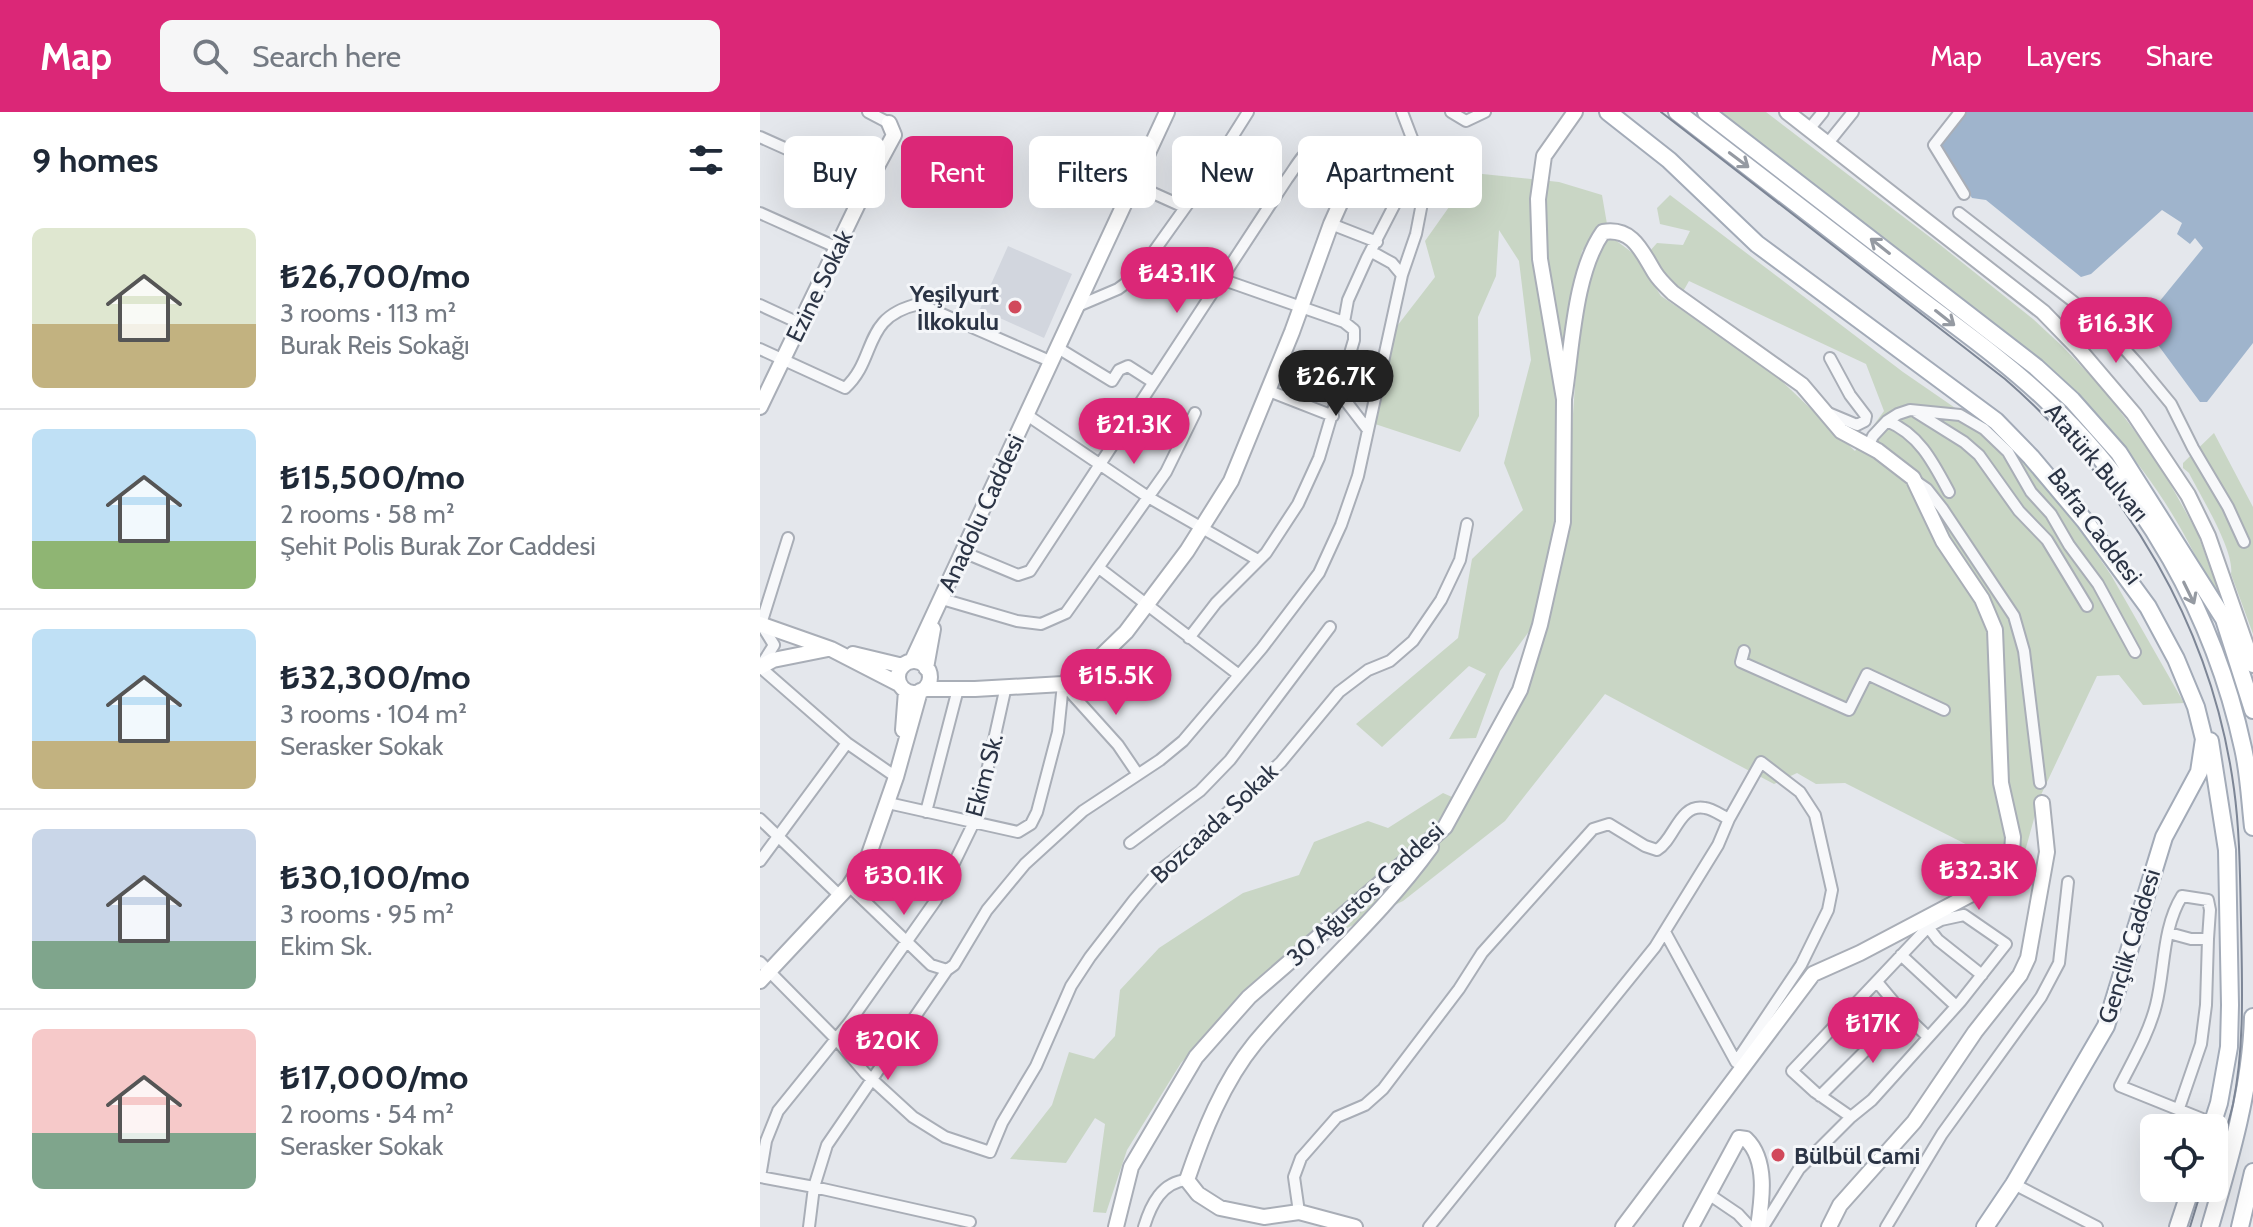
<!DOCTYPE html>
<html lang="en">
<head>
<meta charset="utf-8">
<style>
	body { margin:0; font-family:Cabin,sans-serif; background:#f6f6f7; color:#1f2937; height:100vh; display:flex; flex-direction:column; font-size:30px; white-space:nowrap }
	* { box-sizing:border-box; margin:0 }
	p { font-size:26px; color:#747a83 }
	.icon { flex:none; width:44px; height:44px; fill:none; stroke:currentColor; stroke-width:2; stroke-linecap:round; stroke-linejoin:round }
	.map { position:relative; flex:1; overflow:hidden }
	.panel { display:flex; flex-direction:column; background:#fff; width:760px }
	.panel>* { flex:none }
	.guide { position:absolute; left:24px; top:24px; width:760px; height:72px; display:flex; gap:16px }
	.tools { position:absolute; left:1380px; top:1002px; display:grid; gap:16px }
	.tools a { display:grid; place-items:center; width:88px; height:88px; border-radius:12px; background:#fff; box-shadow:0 8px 32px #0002; font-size:40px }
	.price { position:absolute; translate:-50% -68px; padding:0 18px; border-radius:28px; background:#db2777; color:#fff; font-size:26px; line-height:52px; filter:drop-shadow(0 2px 4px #0008) }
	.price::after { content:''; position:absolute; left:50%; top:48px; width:24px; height:18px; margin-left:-12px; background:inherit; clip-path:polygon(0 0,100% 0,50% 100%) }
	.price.on { background:#222; color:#fff }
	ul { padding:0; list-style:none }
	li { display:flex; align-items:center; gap:24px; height:200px; padding:0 32px }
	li+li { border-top:2px solid #e0e1e3 }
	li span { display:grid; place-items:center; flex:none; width:224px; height:160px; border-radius:12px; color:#555 }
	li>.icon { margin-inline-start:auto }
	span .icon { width:96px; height:96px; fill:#fffc; stroke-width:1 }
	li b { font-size:34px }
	h2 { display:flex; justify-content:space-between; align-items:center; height:96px; padding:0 32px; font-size:34px }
	.chip { padding:0 28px; border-radius:12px; background:#fff; box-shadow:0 8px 32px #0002; font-size:28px; line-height:72px }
	.chip.on { background:#db2777; color:#fff }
	header { display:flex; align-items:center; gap:48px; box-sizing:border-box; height:112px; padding:0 40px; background:#db2777; color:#fff }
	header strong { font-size:38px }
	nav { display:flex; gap:44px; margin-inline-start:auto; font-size:28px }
	.search { width:560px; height:72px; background:#f6f6f7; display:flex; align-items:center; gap:20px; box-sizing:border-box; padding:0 28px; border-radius:12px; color:#747a83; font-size:30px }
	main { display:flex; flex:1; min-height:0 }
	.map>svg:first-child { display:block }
	.built { fill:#d2d6de }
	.green { fill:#c9d6c5 }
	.water { fill:#9fb4cc }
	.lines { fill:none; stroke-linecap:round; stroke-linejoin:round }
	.street-casing { stroke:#a9aeb7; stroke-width:14 }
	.secondary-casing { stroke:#a9aeb7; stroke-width:18 }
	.primary-casing { stroke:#a3abb8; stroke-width:20 }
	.street { stroke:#f7f8fa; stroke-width:10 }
	.secondary { stroke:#fff; stroke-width:14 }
	.primary { stroke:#fff; stroke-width:16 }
	.tram { stroke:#7d8696; stroke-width:2 }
	.oneway { stroke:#959aa2 }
	.poi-dot { fill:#d1495b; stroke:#f4f6f9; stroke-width:3 }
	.labels { text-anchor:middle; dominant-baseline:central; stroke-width:6; stroke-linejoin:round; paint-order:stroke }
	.street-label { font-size:24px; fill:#2b3445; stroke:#f4f6f9 }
	.poi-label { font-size:24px; font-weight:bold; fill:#2b3445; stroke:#f4f6f9; text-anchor:end }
</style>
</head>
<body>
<header>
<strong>Map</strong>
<div class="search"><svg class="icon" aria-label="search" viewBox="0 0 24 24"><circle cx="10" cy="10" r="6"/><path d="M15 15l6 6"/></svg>Search here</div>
<nav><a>Map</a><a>Layers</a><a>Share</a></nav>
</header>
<main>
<section class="panel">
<h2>9 homes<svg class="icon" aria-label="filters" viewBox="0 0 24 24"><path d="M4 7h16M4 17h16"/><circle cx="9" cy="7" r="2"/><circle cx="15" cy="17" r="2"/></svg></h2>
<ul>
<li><span style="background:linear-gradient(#dfe7d0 60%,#c2b280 0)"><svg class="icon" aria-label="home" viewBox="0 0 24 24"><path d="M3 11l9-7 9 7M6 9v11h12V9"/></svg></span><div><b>₺26,700/mo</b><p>3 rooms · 113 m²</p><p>Burak Reis Sokağı</p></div></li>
<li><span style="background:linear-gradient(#bfe0f5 70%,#8fb573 0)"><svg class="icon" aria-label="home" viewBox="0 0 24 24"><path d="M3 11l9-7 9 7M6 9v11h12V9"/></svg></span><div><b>₺15,500/mo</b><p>2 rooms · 58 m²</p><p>Şehit Polis Burak Zor Caddesi</p></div></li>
<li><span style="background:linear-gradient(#bfe0f5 70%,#c2b280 0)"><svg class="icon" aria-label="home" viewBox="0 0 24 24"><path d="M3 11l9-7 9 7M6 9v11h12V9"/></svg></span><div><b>₺32,300/mo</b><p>3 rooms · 104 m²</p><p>Serasker Sokak</p></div></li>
<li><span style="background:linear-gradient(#c9d6e8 70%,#7fa58c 0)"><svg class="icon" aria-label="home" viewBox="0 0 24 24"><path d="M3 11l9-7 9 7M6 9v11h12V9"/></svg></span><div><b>₺30,100/mo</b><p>3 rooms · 95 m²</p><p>Ekim Sk.</p></div></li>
<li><span style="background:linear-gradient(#f6c9c9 65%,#7fa58c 0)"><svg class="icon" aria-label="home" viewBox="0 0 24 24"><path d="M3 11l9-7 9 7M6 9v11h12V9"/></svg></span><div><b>₺17,000/mo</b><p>2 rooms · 54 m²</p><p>Serasker Sokak</p></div></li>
</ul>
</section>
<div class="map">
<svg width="1493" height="1115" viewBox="0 0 1493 1115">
	<rect width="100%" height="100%" fill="#e4e7ec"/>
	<!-- built -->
	<path class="built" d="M 248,134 L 312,162 L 284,226 L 220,197 Z"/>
	<!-- green -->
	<path class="green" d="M 960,0 L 1006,0 L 1179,132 L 1273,207 L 1302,234 L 1345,279 L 1399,352 L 1437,420 L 1455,469 L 1461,475 L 1493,570 L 1493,588 C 1468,516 1446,454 1404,389 C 1343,294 1255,228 1166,159 C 1098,106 1029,53 960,0 Z
		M 713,61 L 799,70 L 842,83 L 847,112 L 822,139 L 797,266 L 796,406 L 776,510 L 740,559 L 716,626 L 689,627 L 726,562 L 709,554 L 622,635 L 596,612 L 698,526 L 712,447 L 763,398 L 744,351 L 771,248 L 759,149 L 739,118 L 736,164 L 718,205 L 719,304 L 700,340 L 615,312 L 634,218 L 675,165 L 665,129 Z
		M 910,83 L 1143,260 L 1246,331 L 1304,394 L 1351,463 L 1424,591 L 1383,593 L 1359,563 L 1337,564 L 1280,685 L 1264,743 L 1245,752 L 1085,671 L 1056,672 L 1037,661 L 1014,672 L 845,582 L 745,709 L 643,789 L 521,848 L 421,951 L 367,1038 L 346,1101 L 333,1100 L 345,1012 L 335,1006 L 306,1051 L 250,1047 L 292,993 L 309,940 L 334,947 L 355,924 L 360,878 L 399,836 L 483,781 L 539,763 L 554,730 L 608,709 L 628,716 L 683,681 L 701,689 L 765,576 L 806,404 L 817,244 L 827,167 L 843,128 L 854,127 L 874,142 L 901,184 L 1008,256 L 1095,339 L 1124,299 L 1106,252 L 929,169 L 921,183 L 889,140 L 897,131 L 923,133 L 930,119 L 900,112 L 897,96 Z
		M 1454,321 L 1493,395 L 1493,522 L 1471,462 C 1475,439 1440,383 1429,361 L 1423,356 L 1423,351 Z"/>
	<!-- water -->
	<path class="water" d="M 1206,0 L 1493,0 L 1493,231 L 1447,290 L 1440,290 L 1387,218 L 1386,206 L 1443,136 L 1435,126 L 1430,132 L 1417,122 L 1422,111 L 1402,98 L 1331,162 L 1321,165 L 1226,88 L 1212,86 L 1179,34 Z"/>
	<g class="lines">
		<defs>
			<path id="street" d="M 108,0 L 129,11
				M 691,0 L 706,9 L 725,0
				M 1200,0 L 1174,33 L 1204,82
				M 1050,16 L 1063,0
				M 0,25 L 107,73
				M 1068,31 L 1093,0
				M 373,72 L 424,95
				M 0,101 L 78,136
				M 1199,101 L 1341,211 L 1378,252 L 1411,292 L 1433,336 L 1468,395 L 1484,430
				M 571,112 L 617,130
				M 612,140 L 632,151 L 642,163
				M 461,167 L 584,210
				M 0,193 L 41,212
				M 318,194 L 358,177 L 377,163 L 447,65 L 488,0
				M 1317,235 L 1341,211
				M 298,236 L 352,269 L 359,258 L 368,254 L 393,270
				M 0,237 L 85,276 C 118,246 101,205 159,192 L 292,250
				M 582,276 L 585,288 L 608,318
				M 509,279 L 573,304
				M 1066,300 L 1097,313 L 1105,309 L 1106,304 L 1090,283 L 1070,246
				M 1156,300 L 1204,330 L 1219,343 L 1259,399 L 1287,428 L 1327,494
				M 267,303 L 388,385 L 498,448
				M 1127,309 C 1159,322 1173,350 1189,380
				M 1108,335 L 1113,324 L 1127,309 L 1138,302 L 1150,298 L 1200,303 L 1224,317 L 1248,340 L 1271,380 L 1291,402 L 1309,433 L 1338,472 L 1375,540
				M 1154,368 L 1167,377 L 1182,396 L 1254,504 L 1264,539 L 1280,671
				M 28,426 L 1,512 L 14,533 L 0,555 L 87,631 L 136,665
				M 203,440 L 258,463 L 270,459 L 527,67 C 534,58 542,42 551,37 C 575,25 623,60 644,73
				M 339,456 L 479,563
				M 182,487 L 257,509 L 281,512 L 306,501 L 406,360 L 435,301
				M 429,526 L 456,491 L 506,441 L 538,392 L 559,346 L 594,228 L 594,218 L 584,210 L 588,188 L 607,146 L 656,51 L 655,34 L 642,0
				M 984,539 L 981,550 L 1089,598 L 1107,562 L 1184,598
				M 303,572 L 358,633 L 377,661
				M 128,691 L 258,720 L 271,712 L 277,700 L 298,620 L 303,572
				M 166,700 L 198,577
				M 0,707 L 79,783
				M 370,731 L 440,679 L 470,648 L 570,515
				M 0,749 L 87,631
				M 89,774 L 171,853 L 187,858
				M 1204,803 L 1246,832 L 1201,889 L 1112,988 L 1091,1005 L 1055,980 L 1032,959 L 1168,815 L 1181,808 Z
				M 1168,815 L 1178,828 L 1222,863
				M 1409,821 L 1431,827 L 1448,827 L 1450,798 L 1448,788 L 1422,784 C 1402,816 1405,858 1396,893 C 1389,921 1373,948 1360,974 L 1452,1011
				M 1141,843 L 1196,894
				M 0,850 L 76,927 L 105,961 L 153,1005 L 185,1025 L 230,1040 L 242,1011 L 276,954 L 311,874 L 330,845 L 374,788 L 399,759 L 435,731 L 521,650 L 579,580 L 608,558 L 630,549 L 653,529 L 681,488 L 700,448 L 707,412
				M 1117,870 L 1143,901 L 1167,924
				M 1060,984 L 1143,901
				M 1419,996 L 1441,932 L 1446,893 L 1448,827
				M 0,1065 L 6,1029 L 18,999 L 89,911 L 176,788 L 217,704 L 246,574
				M 0,1065 L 54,1075 L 49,1115
				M 1254,1072 L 1337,1115
				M 950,1083 L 978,1102 L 990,1115
				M 539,1100 L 534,1065 L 541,1046 L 577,1005 L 605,993 L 623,977 L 699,877 L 722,841 L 833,717 L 849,712 L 885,734 L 897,738 C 915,727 919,691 945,696 C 953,697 962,704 969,707 L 1001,650 L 1040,680 L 1055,703 L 1072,778 L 1068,798 L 1041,853 L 976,950 L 905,820
				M 210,1110 L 54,1075 L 67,1033 L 187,858 L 194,853 L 227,798 L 265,752 L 323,699 L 400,648 L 423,629 L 502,536 L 559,461 L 581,413 L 598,364 L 642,163 L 656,122 L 662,91 L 656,51
				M 384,1115 C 391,1092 402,1070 427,1068
				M 669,1115 L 895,835 L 958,733 L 969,707
				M 1003,1115 L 1039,1057 L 1091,1005
				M 1126,1115 L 1182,1022 L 1281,885 L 1299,851 L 1308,770"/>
			<path id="secondary" d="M 1027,0 L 1283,200 L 1317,235 L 1374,302 L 1428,383 L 1448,424 L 1493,553
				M 804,287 C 812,237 814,161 843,120 C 873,115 882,140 895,161 C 900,169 907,175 913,181 L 1042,273 L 1081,319 L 1118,339 L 1153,366 L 1183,429 L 1222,487 L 1235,518 L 1241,671 L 1253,725 L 1251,755 L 1242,766 L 1100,841 L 1053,862 L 863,1115
				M 0,295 L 107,73 L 134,23 L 129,11
				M 0,512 L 71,537 L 139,572
				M 93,542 L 143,554
				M 152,549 L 407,0
				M138 565a16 16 0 1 1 32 0a16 16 0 1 1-32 0Z
				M 0,555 L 13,548 L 68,537
				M 166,556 L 173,517
				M 164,577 L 215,577 L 303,572 L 336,549 L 366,520 L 427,439 L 471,369 L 532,220 L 571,112 L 600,47
				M 143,618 L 146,579
				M 0,869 L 89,774 L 108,745 L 136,665 L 160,579
				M 356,1115 L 371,1055 L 436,945 L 489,885 L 685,715 L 760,578 L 780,513 L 803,410 L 804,287 L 780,147 L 778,87 L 784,44 L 815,0
				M 595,1115 L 539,1100 L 504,1105 L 460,1096 L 438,1082 L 427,1068 C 443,1021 463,970 495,931 C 551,864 619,807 671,735
				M 931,1115 L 979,1026 L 986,1027 C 1008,1048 1002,1088 998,1115
				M 1069,1115 L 1080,1093 L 1154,1010 L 1215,920 L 1260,863 L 1268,846 L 1287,740 L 1282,691"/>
			<path id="primary" d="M 848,0 L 909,48 L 997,132 L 1236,309 L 1271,345 L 1325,409 L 1388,495 L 1416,547 L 1436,595 L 1444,627 L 1439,660 L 1404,725 L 1346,914 L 1254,1072 L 1225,1115
				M 917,0 C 992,58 1068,116 1143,174 C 1191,211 1242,246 1286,288 C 1385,382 1454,502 1483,636 C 1489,662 1490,689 1493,715
				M 946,0 L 1276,255 L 1312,288 L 1359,341 L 1464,507 L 1493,598
				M 1450,629 L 1467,738 L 1470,893 L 1469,935 L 1459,991 L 1451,1016
				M 1418,1115 L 1431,1076
				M 1450,1115 C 1470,1047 1491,976 1493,905
				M 1480,1115 L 1493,1060"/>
		</defs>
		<!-- street casing -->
		<use href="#street" class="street-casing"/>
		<!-- secondary casing -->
		<use href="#secondary" class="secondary-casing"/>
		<!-- primary casing -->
		<use href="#primary" class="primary-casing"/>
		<!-- street -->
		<use href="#street" class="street"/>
		<!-- secondary -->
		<use href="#secondary" class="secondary"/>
		<!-- primary -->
		<use href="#primary" class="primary"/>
		<!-- tram -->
		<path class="tram" d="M 901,0 L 1245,267 C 1367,373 1452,515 1474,677 C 1480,721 1480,766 1481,810 C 1482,870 1485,933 1473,992 C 1468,1014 1461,1035 1454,1056
			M 1430,1115 L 1442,1076"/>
	</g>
	<!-- one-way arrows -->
	<defs><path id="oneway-shaft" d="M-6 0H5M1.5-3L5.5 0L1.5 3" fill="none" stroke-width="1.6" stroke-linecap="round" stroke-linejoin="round" transform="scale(2)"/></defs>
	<g class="oneway">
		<use href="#oneway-shaft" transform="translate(979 48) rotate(37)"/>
		<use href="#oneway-shaft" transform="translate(1120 134) rotate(-142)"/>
		<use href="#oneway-shaft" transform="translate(1185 206) rotate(38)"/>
		<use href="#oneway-shaft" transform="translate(1429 481) rotate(64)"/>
	</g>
	<!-- markers -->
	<g class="poi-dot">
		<circle cx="255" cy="195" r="8"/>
		<circle cx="1018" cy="1043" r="8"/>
	</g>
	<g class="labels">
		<!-- street labels -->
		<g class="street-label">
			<text transform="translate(59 174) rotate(-64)">Ezine Sokak</text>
			<text transform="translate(1337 350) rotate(50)">Atatürk Bulvarı</text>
			<text transform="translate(221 401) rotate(-65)">Anadolu Caddesi</text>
			<text transform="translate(1335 414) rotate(53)">Bafra Caddesi</text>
			<text transform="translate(224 663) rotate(-75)">Ekim Sk.</text>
			<text transform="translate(454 711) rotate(-43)">Bozcaada Sokak</text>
			<text transform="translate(605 782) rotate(-42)">30 Ağustos Caddesi</text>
			<text transform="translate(1369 834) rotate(-73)">Gençlik Caddesi</text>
		</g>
		<!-- poi labels -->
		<g class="poi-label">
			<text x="239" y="181">Yeşilyurt<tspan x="239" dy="28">İlkokulu</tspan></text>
			<text x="1034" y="1043" text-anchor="start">Bülbül Cami</text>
		</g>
	</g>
</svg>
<div class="tools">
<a><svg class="icon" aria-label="locate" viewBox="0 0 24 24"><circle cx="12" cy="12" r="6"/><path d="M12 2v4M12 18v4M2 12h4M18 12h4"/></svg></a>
</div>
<b class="price" style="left:417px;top:203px">₺43.1K</b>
<b class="price" style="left:1356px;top:253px">₺16.3K</b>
<b class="price on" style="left:576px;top:306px">₺26.7K</b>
<b class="price" style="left:374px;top:354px">₺21.3K</b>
<b class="price" style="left:356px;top:605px">₺15.5K</b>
<b class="price" style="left:1219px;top:800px">₺32.3K</b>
<b class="price" style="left:144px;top:805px">₺30.1K</b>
<b class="price" style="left:1113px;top:953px">₺17K</b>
<b class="price" style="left:128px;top:970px">₺20K</b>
<div class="guide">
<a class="chip">Buy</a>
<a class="chip on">Rent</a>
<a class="chip">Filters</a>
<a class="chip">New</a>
<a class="chip">Apartment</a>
</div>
</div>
</main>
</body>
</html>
